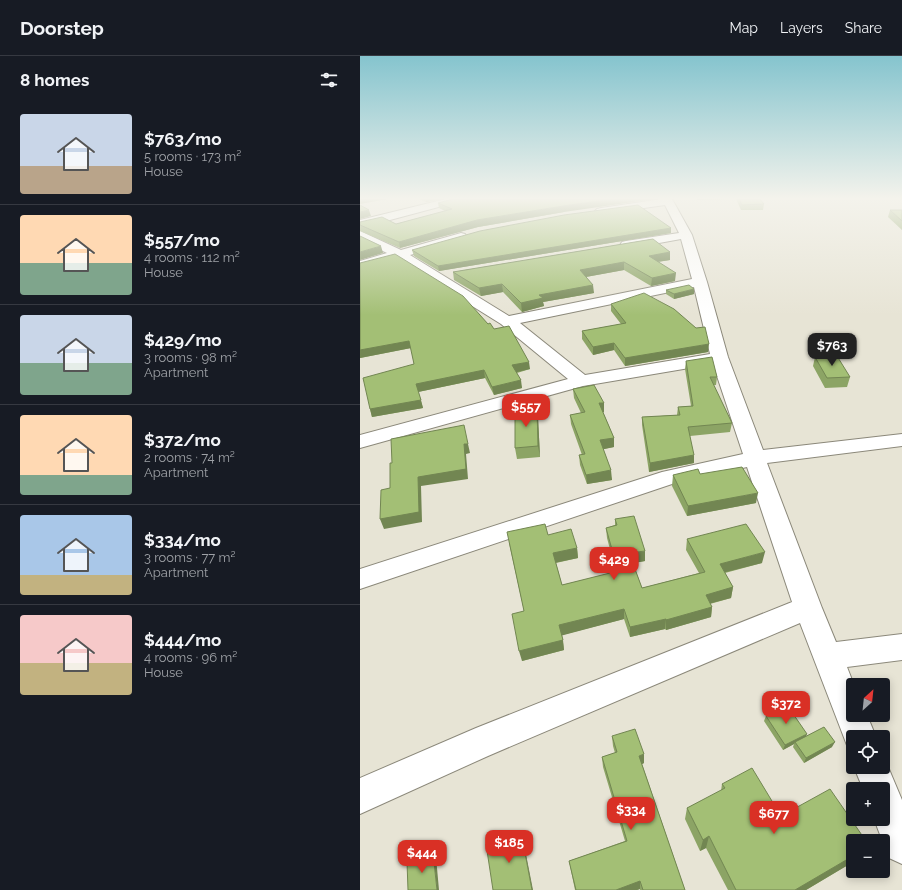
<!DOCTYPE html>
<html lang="en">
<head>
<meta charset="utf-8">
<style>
	body { margin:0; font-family:Raleway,sans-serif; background:#20242c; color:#f1f3f6; height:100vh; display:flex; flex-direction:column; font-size:15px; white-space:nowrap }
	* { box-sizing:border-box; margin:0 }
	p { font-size:13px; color:#9ea1a6 }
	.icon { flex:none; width:22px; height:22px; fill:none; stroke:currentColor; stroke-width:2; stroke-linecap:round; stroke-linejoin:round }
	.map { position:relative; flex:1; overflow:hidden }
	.sheet { display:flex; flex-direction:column; background:#171b24; width:360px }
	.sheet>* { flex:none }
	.needle { width:26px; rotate:27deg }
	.fabs { position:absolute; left:486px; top:622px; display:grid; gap:8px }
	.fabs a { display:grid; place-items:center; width:44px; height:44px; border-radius:4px; background:#171b24; box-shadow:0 2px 10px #0003; font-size:20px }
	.price { position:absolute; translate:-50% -34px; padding:0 9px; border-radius:8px; background:#d93025; color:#fff; font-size:13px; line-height:26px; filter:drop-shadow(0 1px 2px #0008) }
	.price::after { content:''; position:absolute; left:50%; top:24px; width:12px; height:9px; margin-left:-6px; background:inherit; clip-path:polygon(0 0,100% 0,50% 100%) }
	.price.selected { background:#222; color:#fff }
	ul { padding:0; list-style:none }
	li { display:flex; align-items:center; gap:12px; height:100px; padding:0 20px }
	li+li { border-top:1px solid #363941 }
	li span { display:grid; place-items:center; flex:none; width:112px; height:80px; border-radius:4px; color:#555 }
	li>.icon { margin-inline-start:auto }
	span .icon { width:48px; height:48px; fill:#fffc; stroke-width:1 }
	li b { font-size:17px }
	h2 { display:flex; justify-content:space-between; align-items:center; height:48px; padding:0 20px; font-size:17px }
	header { display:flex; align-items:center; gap:24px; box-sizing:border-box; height:56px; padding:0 20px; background:#171b24; border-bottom:1px solid #363941 }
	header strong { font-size:19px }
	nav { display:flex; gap:22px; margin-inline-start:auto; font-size:14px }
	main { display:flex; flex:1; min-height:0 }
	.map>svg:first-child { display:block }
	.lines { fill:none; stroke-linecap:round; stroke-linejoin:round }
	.minor-casing { stroke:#8b887a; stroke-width:2 }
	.minor { fill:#fff; fill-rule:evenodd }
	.wall { fill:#8ca465 }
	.shaded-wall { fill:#728652 }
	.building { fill:#a3bf75; stroke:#728652 }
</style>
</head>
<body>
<header>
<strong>Doorstep</strong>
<nav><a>Map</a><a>Layers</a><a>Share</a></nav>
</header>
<main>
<section class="sheet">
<h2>8 homes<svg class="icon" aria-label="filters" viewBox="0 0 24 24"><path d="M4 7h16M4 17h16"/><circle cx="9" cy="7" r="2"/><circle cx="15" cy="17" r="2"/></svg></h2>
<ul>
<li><span style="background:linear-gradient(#c9d6e8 65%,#b9a48a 0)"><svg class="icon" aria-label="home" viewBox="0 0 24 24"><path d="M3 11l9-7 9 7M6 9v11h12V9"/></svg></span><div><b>$763/mo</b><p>5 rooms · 173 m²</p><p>House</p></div></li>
<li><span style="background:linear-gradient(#ffd9b3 60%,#7fa58c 0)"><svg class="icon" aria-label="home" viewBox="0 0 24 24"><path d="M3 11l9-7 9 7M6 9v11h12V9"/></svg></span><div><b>$557/mo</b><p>4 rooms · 112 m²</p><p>House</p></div></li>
<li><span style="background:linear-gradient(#c9d6e8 60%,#7fa58c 0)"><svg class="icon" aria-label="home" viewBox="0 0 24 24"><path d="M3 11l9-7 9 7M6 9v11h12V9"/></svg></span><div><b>$429/mo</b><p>3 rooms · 98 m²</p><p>Apartment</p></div></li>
<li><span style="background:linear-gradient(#ffd9b3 75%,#7fa58c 0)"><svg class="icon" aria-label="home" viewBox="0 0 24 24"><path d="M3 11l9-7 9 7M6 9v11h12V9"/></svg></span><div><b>$372/mo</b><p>2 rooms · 74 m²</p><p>Apartment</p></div></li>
<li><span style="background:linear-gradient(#a9c7e8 75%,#c2b280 0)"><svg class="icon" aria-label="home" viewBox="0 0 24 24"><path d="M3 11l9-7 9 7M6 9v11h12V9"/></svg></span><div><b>$334/mo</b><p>3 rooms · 77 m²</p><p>Apartment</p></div></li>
<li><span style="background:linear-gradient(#f6c9c9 60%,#c2b280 0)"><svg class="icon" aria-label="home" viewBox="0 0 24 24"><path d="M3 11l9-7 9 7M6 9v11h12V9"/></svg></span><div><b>$444/mo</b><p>4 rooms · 96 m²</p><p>House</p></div></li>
</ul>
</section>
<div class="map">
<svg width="542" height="834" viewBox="0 0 542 834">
	<rect width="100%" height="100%" fill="#e7e4d5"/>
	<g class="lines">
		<defs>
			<path id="minor" d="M 86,143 L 102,143 L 101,145 L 0,172 L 0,164 Z
				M 302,143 L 312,143 L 332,179 L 347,226 L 368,301 L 403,394 L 542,378 L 542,390 L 407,407 L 462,552 L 476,586 L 542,578 L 542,604 L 487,611 L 494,629 L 493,629 L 493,659 L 507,659 L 516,681 L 493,681 L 493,694 L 488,692 L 440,567 L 128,700 L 0,758 L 0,722 L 116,672 L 432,546 L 387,411 L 315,427 L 0,533 L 0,513 L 302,416 L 383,398 L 353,308 L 223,330 L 0,392 L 0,379 L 208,323 L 141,268 L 37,203 L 0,213 L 0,205 L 27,197 L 0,184 L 0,175 L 41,194 L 101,177 L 105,178 L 107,181 L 105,184 L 50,199 L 149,260 L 332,223 L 321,183 L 266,193 L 262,192 L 260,189 L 262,186 L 266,185 L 319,177 L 305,149 L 241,158 L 237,157 L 235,155 L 237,153 L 241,152 ZM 334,231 L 350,298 L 225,319 L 160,267 Z
				M 523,699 L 542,744 L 542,808 L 529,802 L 514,763 L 523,763 L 523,733 L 503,733 L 494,711 L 523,711 Z"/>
		</defs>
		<!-- minor casing -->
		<use href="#minor" class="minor-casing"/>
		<!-- minor -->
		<use href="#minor" class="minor"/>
	</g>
	<!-- wall -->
	<path class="wall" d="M 59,143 L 81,143 L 66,146 Z
		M 337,143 L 400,143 L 404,148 L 403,154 L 381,154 L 376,143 L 338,144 Z
		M 78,147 L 204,156 L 118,171 L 40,192 L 0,175 L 0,166 L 36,168 L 85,155 L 79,152 Z
		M 530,154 L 542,154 L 542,174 L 528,161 Z
		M 311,172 L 311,177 L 79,215 L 54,200 L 52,194 Z
		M 293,183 L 310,204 L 298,206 L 315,225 L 291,230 L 264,214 L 226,221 L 234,237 L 183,246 L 184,250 L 162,256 L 143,236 L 121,240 L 94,224 L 93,216 Z
		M 0,207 L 128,268 L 170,313 L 157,317 L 162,332 L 134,339 L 125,322 L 58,336 L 63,352 L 12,361 L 10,353 L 54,308 L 51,292 L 0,302 Z
		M 306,234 L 334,238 L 314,243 L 306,238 Z
		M 251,248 L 348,296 L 265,310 L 254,294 L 233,299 L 222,283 L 222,275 L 261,268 L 251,255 Z
		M 455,301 L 490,321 L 487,331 L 465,332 L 453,310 Z
		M 326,305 L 357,321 L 356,329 L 353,329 L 372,367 L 370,376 L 330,380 L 334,407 L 289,416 L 282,369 L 282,361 L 317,359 L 318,351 L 331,350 L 325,313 Z
		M 213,333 L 244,347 L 244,356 L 243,356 L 254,382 L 254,391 L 243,393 L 252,424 L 227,428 L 220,409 L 219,399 L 222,399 L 211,368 L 210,359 L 221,357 L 214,342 Z
		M 178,361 L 180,401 L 157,403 L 155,392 Z
		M 340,418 L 396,447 L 327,460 L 312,430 L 313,419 Z
		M 255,463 L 285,505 L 273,507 L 282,532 L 339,517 L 326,494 L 327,483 L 402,507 L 365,517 L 373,531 L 371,542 L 350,548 L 352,551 L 351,561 L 306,574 L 305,573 L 270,581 L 264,563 L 202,579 L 204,594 L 162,605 L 164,555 L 149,487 L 188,479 L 217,492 L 218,502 L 196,507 L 202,529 L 256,516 L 247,482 L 246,472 L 255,469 Z
		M 406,660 L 446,680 L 472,691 L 444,707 L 433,691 L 434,688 L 423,694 L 404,665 Z
		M 252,680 L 284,707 L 282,708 L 325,834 L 280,834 L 280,833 L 277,834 L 215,834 L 209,805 L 265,785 L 243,711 L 242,701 L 255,697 L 253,690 Z
		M 362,728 L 421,760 L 493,785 L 493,806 L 446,834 L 368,834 L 346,792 L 340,795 L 325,763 L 327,752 L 361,735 Z"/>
	<!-- shaded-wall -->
	<path class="shaded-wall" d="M 0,143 L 28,143 L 0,148 Z
		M 66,143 L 81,143 L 66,146 Z
		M 253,143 L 294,143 L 204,156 L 118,171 L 40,192 L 39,186 L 117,164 L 203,150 Z
		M 9,154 L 11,160 L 0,163 L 0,156 Z
		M 311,172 L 311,177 L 79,215 L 78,210 Z
		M 21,190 L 23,197 L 0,204 L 0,196 Z
		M 310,196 L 310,204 L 289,207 L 289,200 Z
		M 264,206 L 264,214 L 220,222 L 220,214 Z
		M 316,217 L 315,225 L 291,230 L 292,222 Z
		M 142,228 L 143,236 L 121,240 L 119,232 Z
		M 233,229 L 234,237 L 183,246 L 184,250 L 162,256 L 161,247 L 179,239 Z
		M 334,233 L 334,238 L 314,243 L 314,238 Z
		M 49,285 L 51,292 L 0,302 L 0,294 Z
		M 254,287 L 254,294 L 233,299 L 233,291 Z
		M 349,288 L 348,296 L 265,310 L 265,302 Z
		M 169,306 L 170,313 L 153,317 L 152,309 Z
		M 124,314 L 125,322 L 58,336 L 56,328 Z
		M 161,324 L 162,332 L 134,339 L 132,331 Z
		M 61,344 L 63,352 L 12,361 L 10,353 Z
		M 239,347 L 244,347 L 244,356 L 240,357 Z
		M 177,351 L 178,361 L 180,401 L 178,390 Z
		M 254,382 L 254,391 L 240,394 L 240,384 Z
		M 104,388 L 108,388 L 110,397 L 106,398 L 108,423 L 61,430 L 62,466 L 24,473 L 20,463 L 58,421 Z
		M 334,399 L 334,407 L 289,416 L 290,407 Z
		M 251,414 L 252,424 L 227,428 L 226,419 Z
		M 398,437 L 396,447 L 327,460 L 328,450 Z
		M 217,492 L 218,502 L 194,507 L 193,497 Z
		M 285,495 L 285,505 L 269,508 L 269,497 Z
		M 405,496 L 402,507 L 358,518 L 360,508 Z
		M 373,531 L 371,542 L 344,549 L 346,539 Z
		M 352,551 L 351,561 L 306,574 L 306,564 Z
		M 264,553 L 264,563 L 200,580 L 199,569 Z
		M 306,563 L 305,573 L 270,581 L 270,571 Z
		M 203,584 L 204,594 L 162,605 L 159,595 Z
		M 447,678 L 445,683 L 435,686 L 434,688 L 423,694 L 425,689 Z
		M 475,686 L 472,691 L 444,707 L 446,702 Z
		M 284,698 L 284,707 L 278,710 L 279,700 Z
		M 161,776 L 163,783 L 173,834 L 172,834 Z
		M 349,780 L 346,792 L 340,795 L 343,784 Z
		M 73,797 L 76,801 L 79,834 L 77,834 Z
		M 493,800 L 493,806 L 446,834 L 435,834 Z
		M 280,825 L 280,833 L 277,834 L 256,834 Z"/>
	<!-- building -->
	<path class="building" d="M 93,143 L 253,143 L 203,150 L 117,164 L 39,186 L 0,169 L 0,166 L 22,161 L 36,168 L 92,153 L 78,147 Z
		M 379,143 L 400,143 L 404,148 L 382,149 Z
		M 0,149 L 9,154 L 0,156 Z
		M 278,149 L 311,172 L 78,210 L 52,194 L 120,175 L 204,159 Z
		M 530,154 L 542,154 L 542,165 Z
		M 0,180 L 21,190 L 0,196 Z
		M 293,183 L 310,196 L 289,200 L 316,217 L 292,222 L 264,206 L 220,214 L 233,229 L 179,239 L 183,242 L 161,247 L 142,228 L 119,232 L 93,216 Z
		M 35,198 L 103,240 L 128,268 L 130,267 L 134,273 L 149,270 L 169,306 L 152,309 L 161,324 L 132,331 L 124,314 L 56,328 L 61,344 L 10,353 L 3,322 L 54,308 L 49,285 L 0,294 L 0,207 Z
		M 329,229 L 334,233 L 314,238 L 306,234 Z
		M 284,237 L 314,253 L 336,272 L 345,271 L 349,288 L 265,302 L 254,287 L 233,291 L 222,275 L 266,267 L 251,248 Z
		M 477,300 L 490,321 L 467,322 L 455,301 Z
		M 352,301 L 357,321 L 350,321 L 372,367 L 328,371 L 334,399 L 290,407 L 282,361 L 320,359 L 318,351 L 333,350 L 326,305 Z
		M 234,329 L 244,347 L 239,347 L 254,382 L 240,384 L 251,414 L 226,419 L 219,399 L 225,398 L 210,359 L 225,356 L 213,333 Z
		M 177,351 L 178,390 L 155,392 L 155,353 Z
		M 104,369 L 108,388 L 104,388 L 106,413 L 58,421 L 59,456 L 20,463 L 21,434 L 30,432 L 30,407 L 32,407 L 31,383 Z
		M 382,411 L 398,437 L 328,450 L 313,419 L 338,413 L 340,418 Z
		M 274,460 L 285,495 L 269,497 L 282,532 L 345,516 L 327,483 L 386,468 L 405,496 L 360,508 L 373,531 L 346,539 L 352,551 L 306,564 L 306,563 L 270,571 L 264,553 L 199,569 L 203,584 L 159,595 L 152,558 L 164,555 L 147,476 L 185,468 L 188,479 L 211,473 L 217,492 L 193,497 L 202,529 L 258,515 L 246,472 L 257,469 L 255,463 Z
		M 427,649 L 447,678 L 425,689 L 406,660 Z
		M 464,671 L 475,686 L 446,702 L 435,686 Z
		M 275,673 L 284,698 L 279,700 L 325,834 L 283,834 L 280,825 L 256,834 L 216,834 L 209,805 L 267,785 L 242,701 L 257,696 L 252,680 Z
		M 392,712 L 421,760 L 470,733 L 506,785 L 493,785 L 493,800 L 435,834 L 376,834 L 349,780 L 343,784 L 327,752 L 365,732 L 362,728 Z
		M 161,776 L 172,834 L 133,834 L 126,788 Z
		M 73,797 L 77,834 L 48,834 L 47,806 Z"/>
	<!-- sky -->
	<linearGradient id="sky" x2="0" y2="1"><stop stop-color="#85c4ce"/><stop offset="0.55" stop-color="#f4f3ec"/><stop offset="1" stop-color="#f4f3ec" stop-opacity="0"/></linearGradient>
	<rect width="542" height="259" fill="url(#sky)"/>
</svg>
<div class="fabs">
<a><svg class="needle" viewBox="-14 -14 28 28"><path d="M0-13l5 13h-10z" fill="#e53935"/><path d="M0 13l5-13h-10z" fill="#9ea1a6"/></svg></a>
<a><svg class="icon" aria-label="locate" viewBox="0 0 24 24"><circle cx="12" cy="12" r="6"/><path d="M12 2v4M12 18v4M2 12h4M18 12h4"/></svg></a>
<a>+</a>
<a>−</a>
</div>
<b class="price selected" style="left:472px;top:311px">$763</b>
<b class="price" style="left:166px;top:372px">$557</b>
<b class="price" style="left:254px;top:525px">$429</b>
<b class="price" style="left:426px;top:669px">$372</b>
<b class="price" style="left:271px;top:775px">$334</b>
<b class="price" style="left:414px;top:779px">$677</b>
<b class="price" style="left:149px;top:808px">$185</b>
<b class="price" style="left:62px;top:818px">$444</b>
</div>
</main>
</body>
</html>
